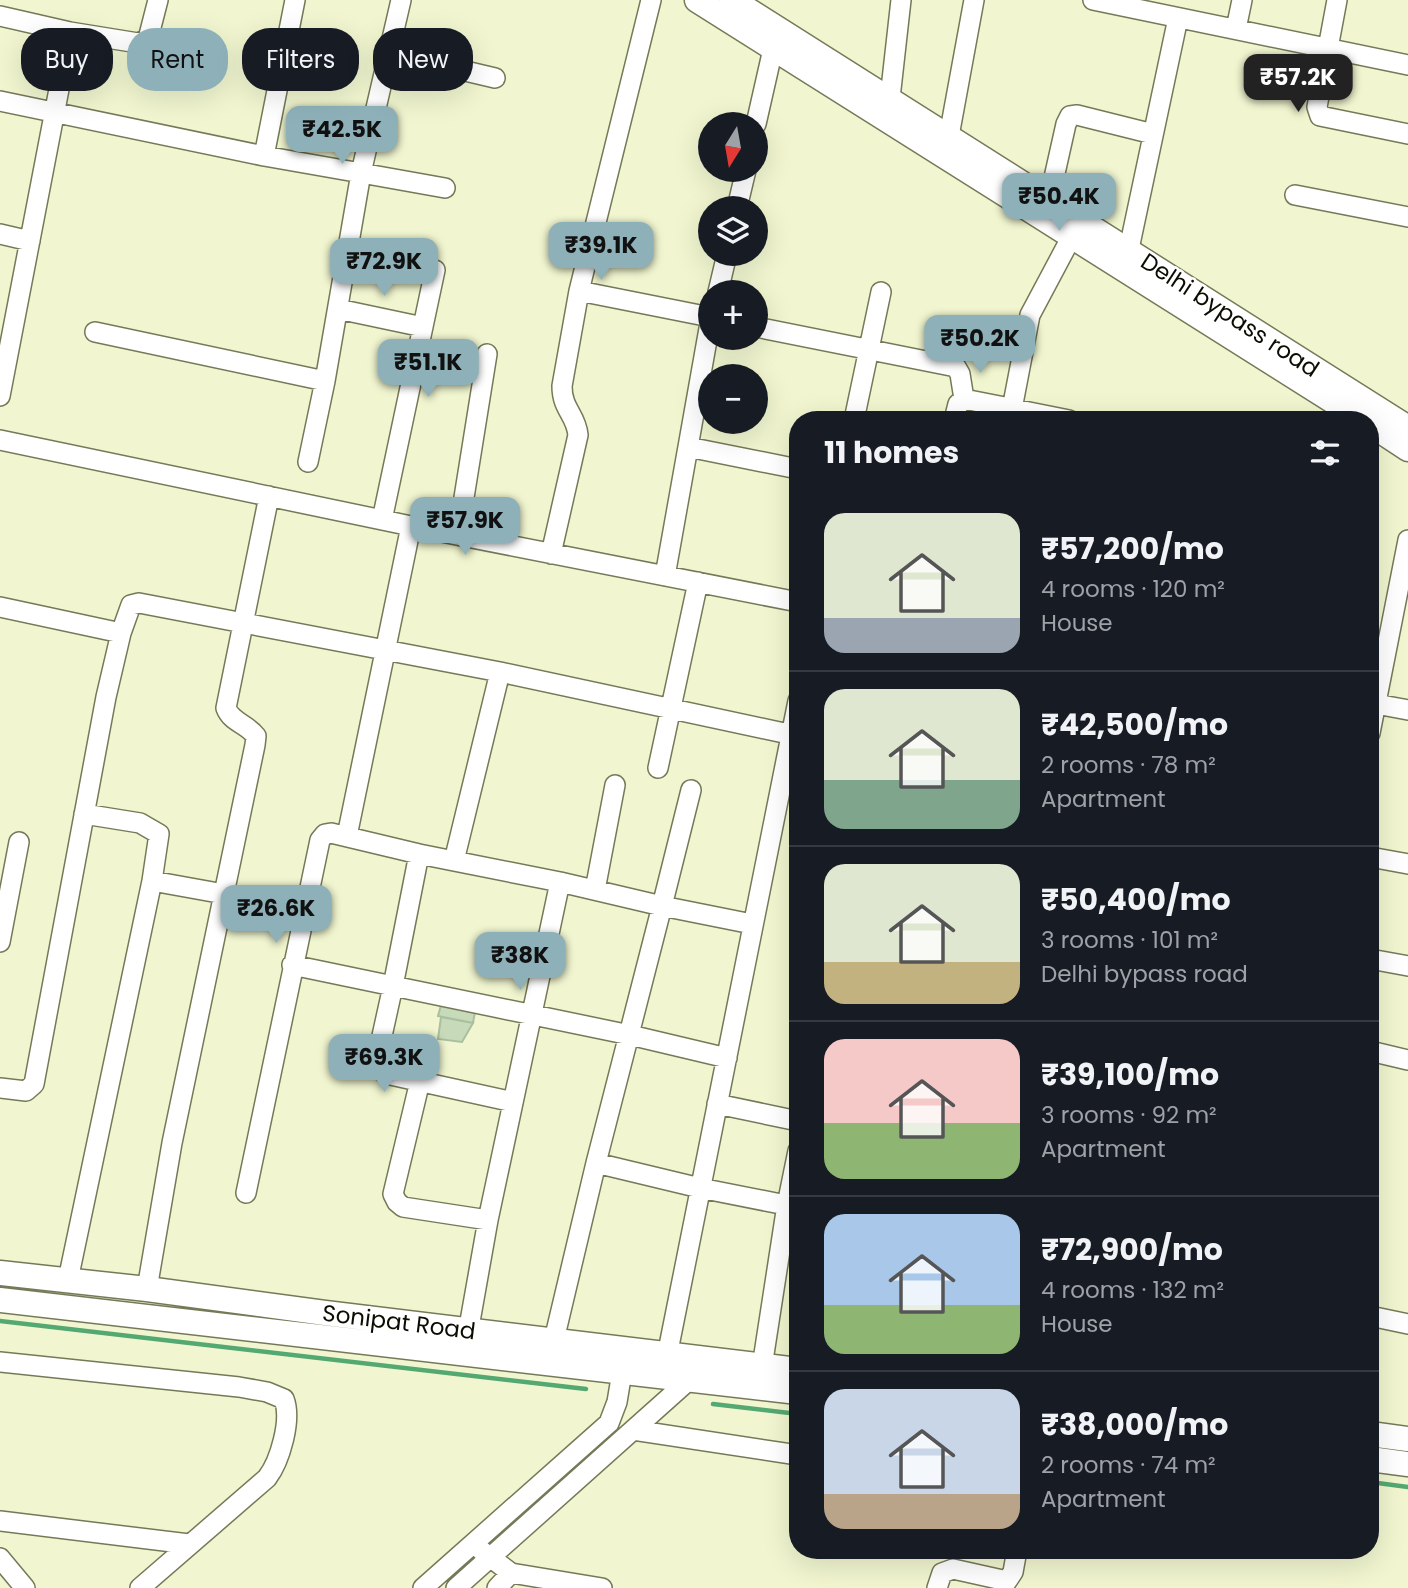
<!DOCTYPE html>
<html lang="en">
<head>
<meta charset="utf-8">
<style>
	body { margin:0; font-family:Poppins,sans-serif; background:#242831; color:#f1f3f6; height:100vh; display:flex; flex-direction:column; font-size:26px; white-space:nowrap }
	* { box-sizing:border-box; margin:0 }
	p { font-size:23px; color:#9ea1a6 }
	.icon { flex:none; width:38px; height:38px; fill:none; stroke:currentColor; stroke-width:2; stroke-linecap:round; stroke-linejoin:round }
	.map { position:relative; flex:1; overflow:hidden }
	.side { position:absolute; left:789px; top:411px; width:590px; height:1148px; display:flex; flex-direction:column; background:#171b24; border-radius:28px; box-shadow:0 7px 28px #0002 }
	.side>* { flex:none }
	.guide { position:absolute; left:21px; top:28px; width:663px; height:63px; display:flex; gap:14px }
	.needle { width:46px; rotate:191deg }
	.tools { position:absolute; left:698px; top:112px; display:grid; gap:14px }
	.tools a { display:grid; place-items:center; width:70px; height:70px; border-radius:50%; background:#171b24; box-shadow:0 7px 28px #0002; font-size:35px }
	.price { position:absolute; translate:-50% -60px; padding:0 16px; border-radius:14px; background:#8eb1b9; color:#111; font-size:23px; line-height:46px; filter:drop-shadow(0 2px 4px #0008) }
	.price::after { content:''; position:absolute; left:50%; top:42px; width:21px; height:16px; margin-left:-10px; background:inherit; clip-path:polygon(0 0,100% 0,50% 100%) }
	.price.active { background:#222; color:#fff }
	ul { padding:0; list-style:none }
	li { display:flex; align-items:center; gap:21px; height:175px; padding:0 35px }
	li+li { border-top:2px solid #363941 }
	li span { display:grid; place-items:center; flex:none; width:196px; height:140px; border-radius:21px; color:#555 }
	li>.icon { margin-inline-start:auto }
	span .icon { width:84px; height:84px; fill:#fffc; stroke-width:1 }
	li b { font-size:30px }
	h2 { display:flex; justify-content:space-between; align-items:center; height:84px; padding:0 35px; font-size:30px }
	.chip { padding:0 24px; border-radius:28px; background:#171b24; box-shadow:0 7px 28px #0002; font-size:24px; line-height:63px }
	.chip.active { background:#8eb1b9; color:#111 }
	.map>svg:first-child { display:block }
	.lines { fill:none; stroke-linecap:round; stroke-linejoin:round }
	.stream { stroke:#54a871; stroke-width:4.5 }
	.building { fill:#c7dbbb; stroke:#abbf9f; stroke-width:2 }
	.minor-casing { stroke:#757957; stroke-width:22 }
	.major-casing { stroke:#757957; stroke-width:27 }
	.minor { stroke:#fff; stroke-width:19 }
	.major { stroke:#fff; stroke-width:24 }
	.labels { text-anchor:middle; dominant-baseline:central; stroke-width:5; stroke-linejoin:round; paint-order:stroke }
	.street-label { font-size:23px; fill:#0b0c02; stroke:#fff }
</style>
</head>
<body>
<div class="map">
<svg width="1408" height="1588" viewBox="0 0 1408 1588">
	<rect width="100%" height="100%" fill="#f1f6d0"/>
	<g class="lines">
		<!-- stream -->
		<path class="stream" d="M 0,1321 L 586,1389
			M 713,1404 L 798,1414
			M 1370,1482 L 1408,1487"/>
	</g>
	<!-- building -->
	<path class="building" d="M 443,998 L 476,1006 L 473,1023 L 438,1016 Z
		M 441,1017 L 473,1023 L 462,1042 L 438,1039 Z"/>
	<g class="lines">
		<defs>
			<path id="minor" d="M 401,0 L 361,173 L 445,188
				M 1093,0 L 1408,65
				M 1337,0 L 1317,107 L 1320,116 L 1408,134
				M 0,16 L 70,32 L 138,43 L 148,39 L 158,0
				M 1236,29 L 1242,0
				M 389,53 L 495,78
				M 890,98 L 901,0
				M 0,101 L 264,156 L 361,173 L 325,381 L 308,462
				M 756,124 L 773,49
				M 949,136 L 974,0
				M 264,156 L 295,0
				M 1295,195 L 1408,217
				M 1049,200 L 1066,124 L 1070,116 L 1077,115 L 1153,134
				M 737,208 L 746,170
				M 0,234 L 30,241
				M 1126,263 L 1178,18
				M 579,291 L 710,317
				M 718,292 L 727,254
				M 338,309 L 423,327
				M 710,323 L 688,447 L 798,469
				M 756,327 L 956,367 L 960,374 L 964,399
				M 95,332 L 325,381
				M 0,396 L 70,32
				M 964,399 L 1069,420
				M 1012,409 L 1030,315 L 1072,236
				M 854,420 L 881,292
				M 954,420 L 958,404 L 964,399
				M 0,440 L 411,526
				M 382,520 L 435,270
				M 458,535 L 487,354
				M 551,554 L 578,435 C 576,414 562,410 562,386 L 579,291 L 651,0
				M 665,576 L 688,447
				M 0,607 L 121,633 L 106,697 L 34,1084 L 26,1091 L 0,1088
				M 121,633 L 131,605 L 139,603 L 500,672
				M 1376,704 L 1408,710
				M 1370,733 L 1408,540
				M 658,768 L 698,582
				M 691,790 L 662,906 L 752,924
				M 84,814 L 140,823 L 159,834 L 152,881
				M 347,836 L 411,526 L 798,602
				M 1370,857 L 1408,864
				M 454,861 L 419,854 L 393,986 L 630,1035 L 727,1058
				M 595,890 L 615,785
				M 0,942 L 19,842
				M 1370,959 L 1408,966
				M 292,965 L 393,986 L 378,1054 C 377,1064 378,1069 386,1074 L 513,1102
				M 1370,1051 L 1408,1060
				M 420,1081 L 393,1194 L 397,1202 L 403,1207 L 488,1220
				M 717,1104 L 798,1121
				M 596,1163 L 700,1188 L 796,1207
				M 246,1193 L 320,840 L 325,834 L 331,833 L 419,854
				M 68,1280 L 152,881 L 224,894 L 304,912
				M 147,1289 L 172,1143 L 255,745 L 256,736 C 247,724 231,722 226,708 L 269,496
				M 1370,1316 L 1408,1324
				M 554,1340 L 596,1163 L 662,906 L 560,882 L 454,861 L 500,672 L 798,736
				M 466,1344 L 488,1220 L 560,882
				M 0,1362 L 239,1387 L 267,1392 L 284,1399 C 292,1420 280,1461 267,1478 L 140,1588
				M 665,1366 L 798,701
				M 762,1367 L 787,1205 L 798,1151
				M 633,1430 L 798,1455
				M 0,1521 L 189,1544
				M 482,1551 L 511,1573 L 602,1588
				M 0,1558 L 25,1588
				M 423,1588 L 609,1423 L 617,1402 L 624,1360
				M 456,1588 L 689,1380
				M 497,1588 L 511,1573
				M 937,1588 L 942,1573 L 953,1569 L 1007,1581 L 1013,1572 L 1017,1550"/>
			<path id="major" d="M 697,0 L 1360,418
				M 732,0 L 1408,428
				M 1370,424 L 1408,449
				M 0,1273 L 147,1289 L 325,1313 L 798,1370
				M 0,1300 L 798,1392
				M 1370,1434 L 1408,1439
				M 1370,1459 L 1408,1464"/>
		</defs>
		<!-- minor casing -->
		<use href="#minor" class="minor-casing"/>
		<!-- major casing -->
		<use href="#major" class="major-casing"/>
		<!-- minor -->
		<use href="#minor" class="minor"/>
		<!-- major -->
		<use href="#major" class="major"/>
	</g>
	<g class="labels">
		<!-- street labels -->
		<g class="street-label">
			<text transform="translate(1230 315) rotate(33)">Delhi bypass road</text>
			<text transform="translate(399 1322) rotate(7)">Sonipat Road</text>
		</g>
	</g>
</svg>
<div class="tools">
<a><svg class="needle" viewBox="-14 -14 28 28"><path d="M0-13l5 13h-10z" fill="#e53935"/><path d="M0 13l5-13h-10z" fill="#9ea1a6"/></svg></a>
<a><svg class="icon" aria-label="layers" viewBox="0 0 24 24"><path d="M12 4l9 5-9 5-9-5zM3 14l9 5 9-5"/></svg></a>
<a>+</a>
<a>−</a>
</div>
<b class="price active" style="left:1298px;top:114px">₹57.2K</b>
<b class="price" style="left:342px;top:166px">₹42.5K</b>
<b class="price" style="left:1059px;top:233px">₹50.4K</b>
<b class="price" style="left:601px;top:282px">₹39.1K</b>
<b class="price" style="left:384px;top:298px">₹72.9K</b>
<b class="price" style="left:980px;top:375px">₹50.2K</b>
<b class="price" style="left:428px;top:399px">₹51.1K</b>
<b class="price" style="left:465px;top:557px">₹57.9K</b>
<b class="price" style="left:276px;top:945px">₹26.6K</b>
<b class="price" style="left:520px;top:992px">₹38K</b>
<b class="price" style="left:384px;top:1094px">₹69.3K</b>
<div class="guide">
<a class="chip">Buy</a>
<a class="chip active">Rent</a>
<a class="chip">Filters</a>
<a class="chip">New</a>
</div>
<section class="side">
<h2>11 homes<svg class="icon" aria-label="filters" viewBox="0 0 24 24"><path d="M4 7h16M4 17h16"/><circle cx="9" cy="7" r="2"/><circle cx="15" cy="17" r="2"/></svg></h2>
<ul>
<li><span style="background:linear-gradient(#dfe7d0 75%,#9aa5b1 0)"><svg class="icon" aria-label="home" viewBox="0 0 24 24"><path d="M3 11l9-7 9 7M6 9v11h12V9"/></svg></span><div><b>₹57,200/mo</b><p>4 rooms · 120 m²</p><p>House</p></div></li>
<li><span style="background:linear-gradient(#dfe7d0 65%,#7fa58c 0)"><svg class="icon" aria-label="home" viewBox="0 0 24 24"><path d="M3 11l9-7 9 7M6 9v11h12V9"/></svg></span><div><b>₹42,500/mo</b><p>2 rooms · 78 m²</p><p>Apartment</p></div></li>
<li><span style="background:linear-gradient(#dfe7d0 70%,#c2b280 0)"><svg class="icon" aria-label="home" viewBox="0 0 24 24"><path d="M3 11l9-7 9 7M6 9v11h12V9"/></svg></span><div><b>₹50,400/mo</b><p>3 rooms · 101 m²</p><p>Delhi bypass road</p></div></li>
<li><span style="background:linear-gradient(#f6c9c9 60%,#8fb573 0)"><svg class="icon" aria-label="home" viewBox="0 0 24 24"><path d="M3 11l9-7 9 7M6 9v11h12V9"/></svg></span><div><b>₹39,100/mo</b><p>3 rooms · 92 m²</p><p>Apartment</p></div></li>
<li><span style="background:linear-gradient(#a9c7e8 65%,#8fb573 0)"><svg class="icon" aria-label="home" viewBox="0 0 24 24"><path d="M3 11l9-7 9 7M6 9v11h12V9"/></svg></span><div><b>₹72,900/mo</b><p>4 rooms · 132 m²</p><p>House</p></div></li>
<li><span style="background:linear-gradient(#c9d6e8 75%,#b9a48a 0)"><svg class="icon" aria-label="home" viewBox="0 0 24 24"><path d="M3 11l9-7 9 7M6 9v11h12V9"/></svg></span><div><b>₹38,000/mo</b><p>2 rooms · 74 m²</p><p>Apartment</p></div></li>
</ul>
</section>
</div>
</body>
</html>
